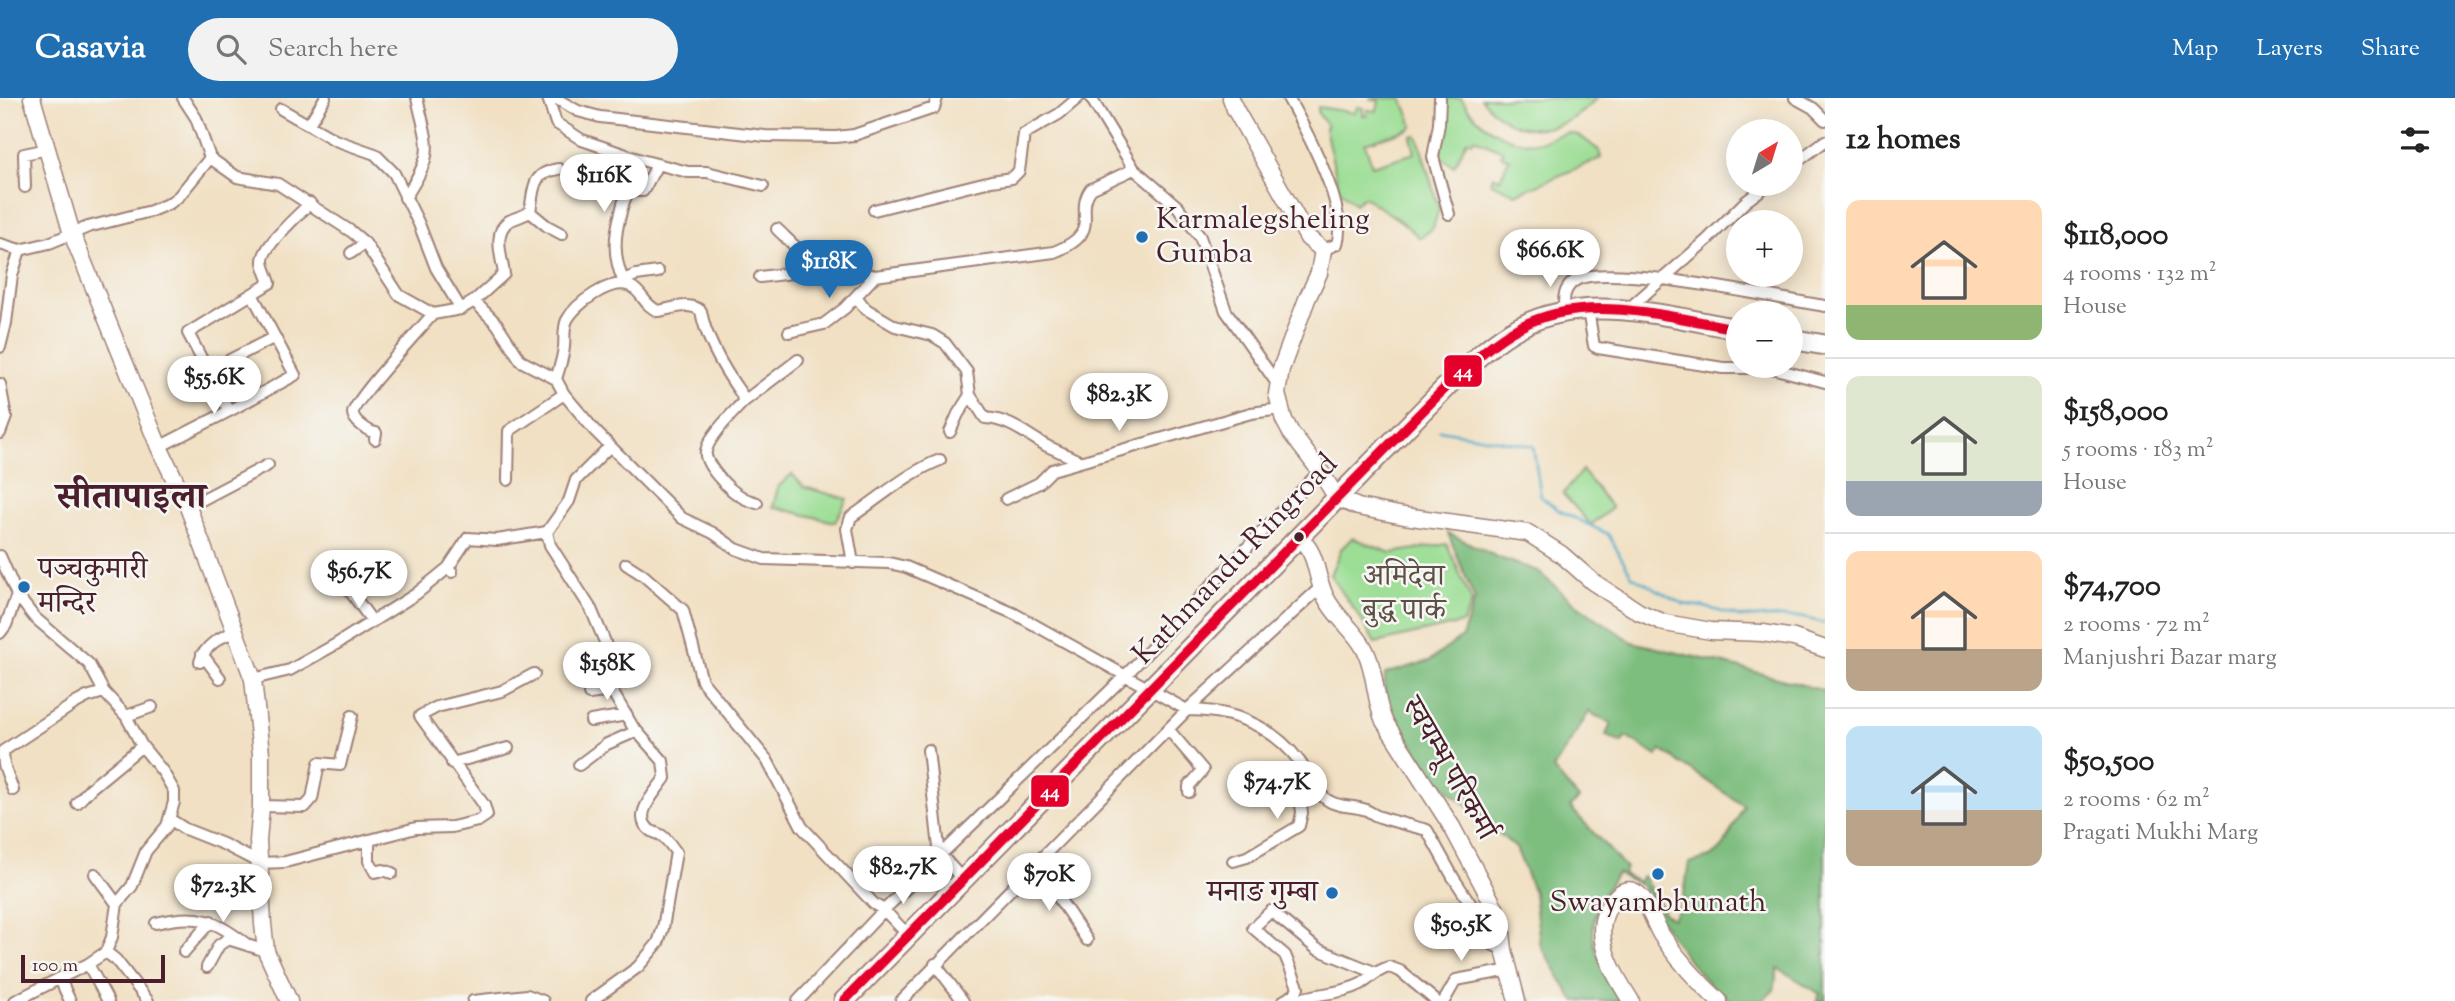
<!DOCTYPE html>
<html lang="en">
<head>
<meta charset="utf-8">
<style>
	body { margin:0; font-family:"Sorts Mill Goudy","Noto Serif Devanagari",serif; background:#f2f2f2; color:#222; height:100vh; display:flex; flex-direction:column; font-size:26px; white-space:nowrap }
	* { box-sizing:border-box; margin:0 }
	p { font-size:23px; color:#767676 }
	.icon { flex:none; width:38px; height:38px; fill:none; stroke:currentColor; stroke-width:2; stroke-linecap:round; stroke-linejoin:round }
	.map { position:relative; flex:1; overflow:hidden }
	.side { display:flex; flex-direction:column; background:#fff; width:630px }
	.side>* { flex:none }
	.needle { width:46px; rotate:38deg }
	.fabs { position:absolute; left:1726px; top:21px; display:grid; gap:14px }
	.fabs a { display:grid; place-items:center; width:77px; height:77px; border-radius:50%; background:#fff; box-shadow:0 4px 18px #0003; font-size:35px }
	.scale { position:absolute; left:21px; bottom:18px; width:144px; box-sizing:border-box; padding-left:7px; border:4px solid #4a1f2b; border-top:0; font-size:19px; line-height:24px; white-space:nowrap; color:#4a1f2b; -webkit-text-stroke:5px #f6f6f2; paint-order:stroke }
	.price { position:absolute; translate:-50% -60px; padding:0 16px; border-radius:24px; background:#fff; color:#222; font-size:23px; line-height:46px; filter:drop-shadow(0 2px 4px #0008) }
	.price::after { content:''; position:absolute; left:50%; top:42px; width:21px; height:16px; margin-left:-10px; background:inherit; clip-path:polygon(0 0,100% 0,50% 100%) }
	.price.on { background:#1f6fb2; color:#fff }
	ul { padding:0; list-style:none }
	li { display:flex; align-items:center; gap:21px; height:175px; padding:0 21px }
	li+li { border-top:2px solid #e0e0e0 }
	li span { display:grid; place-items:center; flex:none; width:196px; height:140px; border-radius:14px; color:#555 }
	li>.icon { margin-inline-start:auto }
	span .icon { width:84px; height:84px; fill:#fffc; stroke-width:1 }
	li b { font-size:30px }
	h2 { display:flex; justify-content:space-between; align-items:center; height:84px; padding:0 21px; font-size:30px }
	header { display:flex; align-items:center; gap:42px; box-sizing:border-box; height:98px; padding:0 35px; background:#1f6fb2; color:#fff }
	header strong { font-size:33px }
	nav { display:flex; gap:38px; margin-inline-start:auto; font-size:24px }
	.search { width:490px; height:63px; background:#f2f2f2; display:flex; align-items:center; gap:18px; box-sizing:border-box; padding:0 24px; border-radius:38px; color:#767676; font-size:26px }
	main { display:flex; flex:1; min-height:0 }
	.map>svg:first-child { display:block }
	.green { fill:#9cde95; stroke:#737e60; stroke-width:2 }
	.forest { fill:#7dbd7e; stroke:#646e54; stroke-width:2; fill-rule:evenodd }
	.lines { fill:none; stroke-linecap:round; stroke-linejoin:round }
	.stream { stroke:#48a8c7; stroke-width:2.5 }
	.street-casing { stroke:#9e8077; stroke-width:14 }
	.secondary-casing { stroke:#9e8077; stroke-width:19 }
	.highway-casing { stroke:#9e8077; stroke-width:23 }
	.street { stroke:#fff; stroke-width:10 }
	.secondary { stroke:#fff; stroke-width:16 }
	.highway { stroke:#fff; stroke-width:19 }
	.bus-1-casing { stroke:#f6f6f2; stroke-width:16 }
	.bus-1 { stroke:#e4002b; stroke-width:10 }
	.poi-dot { fill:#1f6fb2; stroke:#f6f6f2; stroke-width:2.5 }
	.bus-dot { fill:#4a1f2b; stroke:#f6f6f2; stroke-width:2.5 }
	.labels { text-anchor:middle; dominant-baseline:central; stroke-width:5; stroke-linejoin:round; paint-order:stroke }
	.poi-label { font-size:30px; fill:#4a1f2b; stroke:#f6f6f2; text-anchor:start }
	.street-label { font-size:30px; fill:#4a1f2b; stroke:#f6f6f2 }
	.park-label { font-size:30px; fill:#5e4f46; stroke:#f6f6f2 }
	.district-label { font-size:37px; font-weight:bold; fill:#4a1f2b; stroke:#f6f6f2 }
	.line-badge { stroke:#f6f6f2; stroke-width:2.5 }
	.badge-label { font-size:19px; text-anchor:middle; font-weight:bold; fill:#fff }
</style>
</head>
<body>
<header>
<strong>Casavia</strong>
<div class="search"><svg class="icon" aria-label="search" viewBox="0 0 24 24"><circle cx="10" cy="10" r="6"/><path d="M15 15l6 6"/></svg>Search here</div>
<nav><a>Map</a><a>Layers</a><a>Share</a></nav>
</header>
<main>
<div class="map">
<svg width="1825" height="903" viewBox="0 0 1825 903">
	<rect width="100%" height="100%" fill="#f6f6f2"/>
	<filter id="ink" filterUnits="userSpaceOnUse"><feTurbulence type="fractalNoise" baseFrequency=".0143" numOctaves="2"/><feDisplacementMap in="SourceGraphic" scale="14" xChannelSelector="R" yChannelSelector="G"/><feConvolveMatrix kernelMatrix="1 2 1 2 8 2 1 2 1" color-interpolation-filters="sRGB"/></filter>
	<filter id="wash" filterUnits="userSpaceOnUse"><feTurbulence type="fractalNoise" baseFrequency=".00686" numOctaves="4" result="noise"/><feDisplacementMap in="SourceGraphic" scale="28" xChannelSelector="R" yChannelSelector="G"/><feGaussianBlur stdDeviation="1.57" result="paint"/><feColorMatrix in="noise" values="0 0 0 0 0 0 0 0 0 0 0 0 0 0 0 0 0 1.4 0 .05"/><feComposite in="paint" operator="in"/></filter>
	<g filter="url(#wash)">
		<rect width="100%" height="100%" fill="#f1e0c3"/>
		<!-- green -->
		<path class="green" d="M 1369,0 L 1402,0 L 1413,28 L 1410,31 L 1365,45 L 1372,68 L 1415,55 L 1411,38 L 1416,37 L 1418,40 L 1439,111 L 1433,130 L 1420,140 L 1402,124 L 1364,99 L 1355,106 L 1339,91 L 1325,30 L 1327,28 L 1318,15 L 1318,9 L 1355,15 L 1357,9 L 1363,10 L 1363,17 L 1367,18 L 1368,12 L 1377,13 L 1379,3 Z
			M 1446,0 L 1461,0 C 1476,26 1508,48 1539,44 C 1550,42 1561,33 1571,35 C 1581,36 1591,47 1599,52 L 1601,60 L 1516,96 L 1491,85 L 1493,78 L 1500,81 L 1509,61 L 1501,57 L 1503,53 L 1474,40 L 1472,44 L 1467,42 L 1454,68 L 1437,57 L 1446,22 Z
			M 1481,0 L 1597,0 C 1562,38 1515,43 1481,0 Z
			M 1582,372 L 1612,410 L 1591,427 L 1563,396 Z
			M 792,376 L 804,389 L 847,401 L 835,424 L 773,409 L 778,389 Z
			M 1352,440 L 1391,455 L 1447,446 L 1472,504 L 1463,525 L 1375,545 L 1361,521 L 1330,477 L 1341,451 Z"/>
		<!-- forest -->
		<path class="forest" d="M 1448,435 L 1497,459 L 1537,473 L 1577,507 L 1632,544 L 1737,569 L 1825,593 L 1825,903 L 1817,903 L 1820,896 L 1778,870 L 1774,892 L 1762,903 L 1731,903 L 1708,885 L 1685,858 L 1663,826 L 1643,788 L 1617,775 C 1580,828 1589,852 1624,903 L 1576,903 L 1571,898 L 1540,846 L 1534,795 L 1516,750 L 1435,680 L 1384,603 L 1385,576 L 1429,563 L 1462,539 L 1475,502 ZM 1589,614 L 1611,626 L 1606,637 L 1621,645 L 1626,639 L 1657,658 L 1661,652 L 1744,708 L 1723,749 L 1710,759 L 1689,765 C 1685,785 1686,805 1672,821 L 1665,816 L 1643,778 L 1638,784 L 1623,776 L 1626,770 L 1570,709 L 1579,701 L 1553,671 Z"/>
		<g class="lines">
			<!-- stream -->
			<path class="stream" d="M 1439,332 L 1533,348 L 1541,399 L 1560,413 L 1608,436 L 1632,478 L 1683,506 L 1705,509 L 1740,519 L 1799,519 L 1825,525"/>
		</g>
	</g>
	<g filter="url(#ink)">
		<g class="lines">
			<defs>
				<path id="street" d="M 183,0 L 196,20 L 210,60 L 237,79 L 278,86 L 352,134 L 365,145 L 399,197 L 433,216 L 461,211 L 474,203 L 497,226 L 521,263 L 556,281 L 564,296 L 595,333 L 682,420 L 713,435 L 736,451 L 764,461 L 889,465 L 906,469 L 1015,516 L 1187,612 C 1232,612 1272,627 1300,664 C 1309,677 1315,695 1329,703 C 1340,710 1354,707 1366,712 C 1371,714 1375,718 1380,719 C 1395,724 1412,728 1427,732 L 1453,779 L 1489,834 L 1493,847 L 1504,852
					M 548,0 L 556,25 L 582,42 L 641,62 L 688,74 L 707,74 L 763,88
					M 555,0 L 578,13 L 600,19 L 765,38 L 836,39 L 854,37 L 934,10 L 937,0
					M 1091,0 L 1134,71 L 1178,109 L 1200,139 L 1226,213 L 1278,287
					M 1288,0 C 1306,32 1349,111 1337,146 L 1323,152
					M 1440,0 L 1439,26 L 1433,59 L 1449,116
					M 1795,0 L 1813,10 L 1825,22
					M 281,11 L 335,42 L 375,56 L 394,75 L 419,126 L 436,170 L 461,211
					M 309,26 L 325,0
					M 1790,69 L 1825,43
					M 25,89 L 24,56 L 48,51
					M 405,100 C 435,53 429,52 417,0
					M 874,112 L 991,83 L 1012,80 L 1019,73 L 1024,36 L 1059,16 L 1078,0
					M 530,114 L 547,128 L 562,136
					M 777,131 C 793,146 808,164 831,170 C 845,174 860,173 875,178 L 1054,154 C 1105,134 1073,115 1091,91 L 1134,71
					M 0,146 L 20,152 L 49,145 L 88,129 L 151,113 L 170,105 L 179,98 L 210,60
					M 351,155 L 365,145
					M 760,179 L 831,170
					M 623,182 C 613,158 614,139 621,114 C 623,106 624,99 630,93 L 643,93 L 657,67
					M 623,186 L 623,182 L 636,177 L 658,174
					M 252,196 L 295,277 L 229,313 L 188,235 L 270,185 C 268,178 264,171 263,164 C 261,149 300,116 310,105
					M 856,199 L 866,211 L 895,228 L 932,237 L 945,245 L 967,274 L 970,297 L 985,320 C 1009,321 1027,337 1047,348 C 1058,353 1069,358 1079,363
					M 474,203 L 504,176 C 502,160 492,134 509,123 C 515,120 523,118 530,114 C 534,90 531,75 559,71
					M 1588,212 L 1594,248 L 1598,250 L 1723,270 L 1772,270 L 1825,284
					M 1627,212 L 1707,142 L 1745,104 L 1769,86
					M 1565,215 C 1563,201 1563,190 1576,182 C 1609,164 1781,201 1825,208
					M 789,234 L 824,226 L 845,210 L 875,178
					M 0,249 L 6,225 L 12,177 L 20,152
					M 208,273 L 275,239
					M 556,281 C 559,271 563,260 564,249 C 565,241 563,230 567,222 C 576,205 611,180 630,188 C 643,194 643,207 658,213 C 672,211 689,203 701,213 C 706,243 725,273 742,297 L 743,304 C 733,315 709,338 706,353 C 703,366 730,393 742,399 C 746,402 752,403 757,405
					M 0,286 L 6,319 L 0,335
					M 743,304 L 798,262
					M 950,334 L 958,316 L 970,297
					M 375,341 L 376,335 C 369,334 353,323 353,315 C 353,304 421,230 433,216
					M 159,349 L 229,313
					M 508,382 L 509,333 L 564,296
					M 1006,401 L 1039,385 L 1052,372 L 1251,315 L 1281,311
					M 188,409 L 268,367
					M 0,458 L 17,497 L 34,519 L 89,566 L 104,594 L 126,618 L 142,648 L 163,674 L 174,693 L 174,704 L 167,728 L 146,753 L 132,788 L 117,806 L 112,839 L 106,854 L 88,866 L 15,903
					M 853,465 L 847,431 L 851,419 C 881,399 907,375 940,362
					M 626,466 L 643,477 L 683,512 L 702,583 L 767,662 L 802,729 L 874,806 L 884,812 L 909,838
					M 331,467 L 372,523
					M 448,470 L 468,440 L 497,442 L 547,434
					M 0,535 L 6,527 L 17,497
					M 202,556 L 220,580
					M 200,564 C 204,548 221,538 235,534
					M 253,581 L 290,572 L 338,545 L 416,496 L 448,470 L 452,474
					M 589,596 L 612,593
					M 126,618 L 152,609
					M 591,623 L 627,617
					M 1168,631 L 1203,672 L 1189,688 L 1189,694
					M 928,652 L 939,750 L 941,757 L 964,783
					M 452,665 L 508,650
					M 579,667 L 607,646 L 637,633
					M 13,692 L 4,667 L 3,653 L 74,606 L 87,599 L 104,594
					M 77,705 L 91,690 L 142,648
					M 261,708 L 305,709 L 312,701 L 319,665 L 340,667 L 352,618
					M 171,722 L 185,731 L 223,746 L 260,765 L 285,764 L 416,730 L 452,729 L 478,723 L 487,717 L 484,707 L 420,618 L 437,609 L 502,593 L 534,576
					M 369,742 L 369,763 L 375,774 L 383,772 L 392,775
					M 1233,763 L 1247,759 L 1299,728 L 1302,715 L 1301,706 L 1316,691
					M 1035,768 L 1046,781 L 1087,842
					M 95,776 L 117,806
					M 156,825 C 199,814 214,822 249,848
					M 106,854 L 116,862 L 148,903
					M 184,854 L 211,823
					M 88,866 L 108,903
					M 935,866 L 963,903
					M 207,869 L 219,847 L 228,841 L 266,853
					M 60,881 L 70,903
					M 1295,896 L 1298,889 L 1285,857 L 1253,830 L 1271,813 L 1317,851 L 1374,874
					M 473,903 L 527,897 L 543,903
					M 591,903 L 638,869 L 658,845 L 663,830 L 676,754 C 672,749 667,741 661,737 C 660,737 652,733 651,733 C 630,718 656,694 665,680 L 663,663 L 633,629 L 612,593 L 605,544 L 591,511 L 550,447 L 547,434 L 569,403 L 576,382 L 610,348
					M 798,903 L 884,812 L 1125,578 L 1320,373
					M 901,903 L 1187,612 L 1321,489
					M 1283,903 L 1295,896 L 1300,901 C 1319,895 1342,896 1361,886 C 1373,879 1373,874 1389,869 L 1400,873 L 1436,903
					M 1444,903 L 1456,882 L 1510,872"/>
				<path id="secondary" d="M 32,0 L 72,136 L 159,349 L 188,409 L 253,581 L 261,656 L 261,708 L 258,743 L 263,826 L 266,853 L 289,903
					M 1231,0 L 1235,11 L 1308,140 L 1323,152 L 1319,175 L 1307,201 L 1281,271 L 1277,296 L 1284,322 L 1291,335 L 1320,373 L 1337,400 L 1358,409 L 1404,418 L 1528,435 L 1561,456 L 1593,484 L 1639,514 L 1665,525 L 1711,533 L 1763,535 L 1794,540 L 1825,551
					M 1299,439 C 1319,458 1314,474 1325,498 C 1334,518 1353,530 1364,550 C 1376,572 1374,600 1384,623 L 1452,729 L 1494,808 L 1501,826 L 1504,852 L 1517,903
					M 1631,903 C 1611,871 1584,828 1619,796 C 1625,791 1632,791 1638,796 C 1650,806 1654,826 1662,838 C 1679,863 1697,883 1719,903"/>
				<path id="highway" d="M 1790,241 L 1825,247
					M 844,903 L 1445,290 C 1468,268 1491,244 1520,229 C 1586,194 1669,219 1738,231"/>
			</defs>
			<!-- street casing -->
			<use href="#street" class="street-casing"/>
			<!-- secondary casing -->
			<use href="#secondary" class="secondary-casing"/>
			<!-- highway casing -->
			<use href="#highway" class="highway-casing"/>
			<!-- street -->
			<use href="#street" class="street"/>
			<!-- secondary -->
			<use href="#secondary" class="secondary"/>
			<!-- highway -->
			<use href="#highway" class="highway"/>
			<defs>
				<path id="bus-1" d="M 844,903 L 1445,290 C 1468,268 1491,244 1520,229 C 1586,194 1669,219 1738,231"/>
			</defs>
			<!-- bus-1 casing -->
			<use href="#bus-1" class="bus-1-casing"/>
			<!-- bus-1 -->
			<use href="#bus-1" class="bus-1"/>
		</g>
	</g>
	<!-- markers -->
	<g class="poi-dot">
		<circle cx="1142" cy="139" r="7"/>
		<circle cx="24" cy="489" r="7"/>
		<circle cx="1658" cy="776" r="7"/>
		<circle cx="1332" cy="795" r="7"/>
	</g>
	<circle class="bus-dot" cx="1299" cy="439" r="6"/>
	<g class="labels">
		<!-- poi labels -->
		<g class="poi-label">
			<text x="1156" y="122">Karmalegsheling<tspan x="1156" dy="34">Gumba</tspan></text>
			<text x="38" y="472">पञ्चकुमारी<tspan x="38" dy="34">मन्दिर</tspan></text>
			<text x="1318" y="795" text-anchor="end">मनाङ गुम्बा</text>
			<text x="1658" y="805" text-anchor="middle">Swayambhunath</text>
		</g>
		<!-- street labels -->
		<g class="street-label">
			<text transform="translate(1236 462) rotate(-46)">Kathmandu Ringroad</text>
			<text transform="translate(1448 671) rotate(60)">स्वयम्भू परिकर्मा</text>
		</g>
		<!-- park labels -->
		<g class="park-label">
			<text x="1404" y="479">अमिदेवा<tspan x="1404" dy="34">बुद्ध पार्क</tspan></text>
		</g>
		<!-- district labels -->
		<g class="district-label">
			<text x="131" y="401">सीतापाइला</text>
		</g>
	</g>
	<g class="line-badge">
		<rect x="1443" y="256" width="40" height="34" rx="7" fill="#e4002b"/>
		<rect x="1030" y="676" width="40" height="34" rx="7" fill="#e4002b"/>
	</g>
	<g class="badge-label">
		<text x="1463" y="279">44</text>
		<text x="1050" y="699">44</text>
	</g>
</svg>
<div class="fabs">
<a><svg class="needle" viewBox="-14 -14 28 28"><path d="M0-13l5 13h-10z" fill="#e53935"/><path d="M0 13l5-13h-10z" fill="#767676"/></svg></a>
<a>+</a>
<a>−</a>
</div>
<div class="scale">100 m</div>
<b class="price" style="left:604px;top:116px">$116K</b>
<b class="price" style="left:1550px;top:191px">$66.6K</b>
<b class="price on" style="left:829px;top:202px">$118K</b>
<b class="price" style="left:214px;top:318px">$55.6K</b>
<b class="price" style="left:1119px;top:335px">$82.3K</b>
<b class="price" style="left:359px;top:512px">$56.7K</b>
<b class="price" style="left:607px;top:604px">$158K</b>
<b class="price" style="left:1277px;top:723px">$74.7K</b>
<b class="price" style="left:903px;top:808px">$82.7K</b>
<b class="price" style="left:1049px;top:815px">$70K</b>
<b class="price" style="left:223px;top:826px">$72.3K</b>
<b class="price" style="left:1461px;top:865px">$50.5K</b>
</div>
<section class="side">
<h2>12 homes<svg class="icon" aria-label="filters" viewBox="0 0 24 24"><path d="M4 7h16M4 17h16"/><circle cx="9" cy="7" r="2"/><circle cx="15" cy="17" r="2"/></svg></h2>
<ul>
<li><span style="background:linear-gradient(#ffd9b3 75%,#8fb573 0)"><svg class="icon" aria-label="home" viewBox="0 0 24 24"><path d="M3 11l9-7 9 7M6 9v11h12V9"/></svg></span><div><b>$118,000</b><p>4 rooms · 132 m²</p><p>House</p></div></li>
<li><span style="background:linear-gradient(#dfe7d0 75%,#9aa5b1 0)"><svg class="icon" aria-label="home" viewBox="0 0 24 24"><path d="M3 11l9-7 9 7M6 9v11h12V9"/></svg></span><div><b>$158,000</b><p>5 rooms · 183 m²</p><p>House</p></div></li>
<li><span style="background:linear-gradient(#ffd9b3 70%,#b9a48a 0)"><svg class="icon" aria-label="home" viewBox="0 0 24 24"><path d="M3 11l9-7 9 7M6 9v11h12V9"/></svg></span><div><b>$74,700</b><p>2 rooms · 72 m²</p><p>Manjushri Bazar marg</p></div></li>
<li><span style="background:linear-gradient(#bfe0f5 60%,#b9a48a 0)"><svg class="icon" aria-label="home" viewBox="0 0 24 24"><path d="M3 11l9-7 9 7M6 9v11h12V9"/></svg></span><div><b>$50,500</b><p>2 rooms · 62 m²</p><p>Pragati Mukhi Marg</p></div></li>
</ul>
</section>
</main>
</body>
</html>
